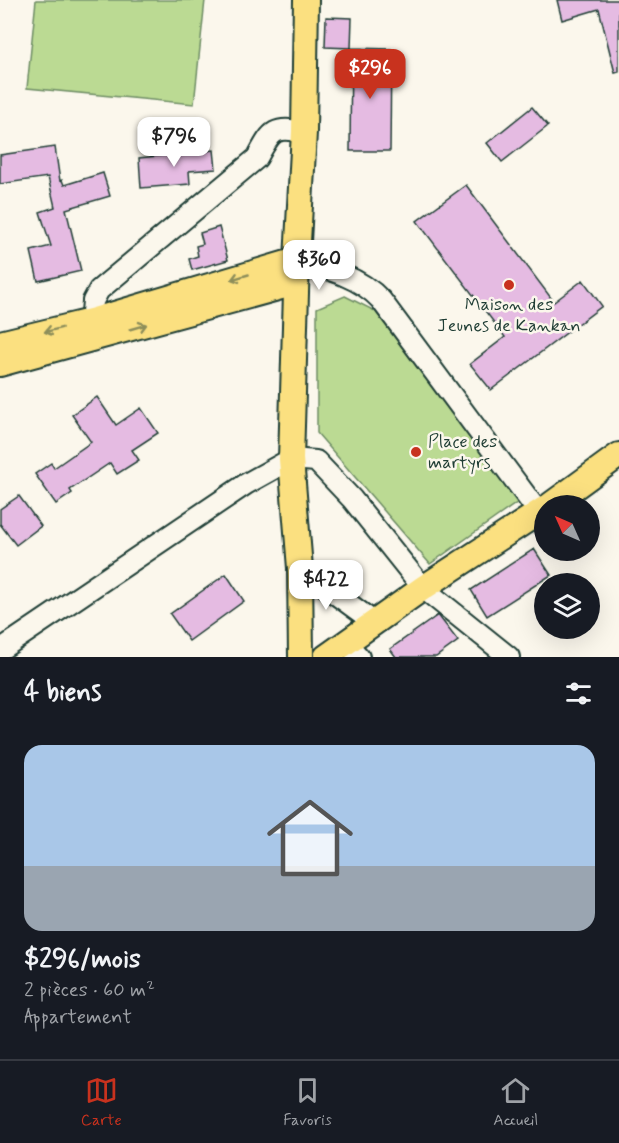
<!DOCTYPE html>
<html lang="fr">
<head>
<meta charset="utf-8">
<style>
	body { margin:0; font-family:Mynerve,sans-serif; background:#20242c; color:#f1f3f6; height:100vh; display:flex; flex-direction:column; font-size:22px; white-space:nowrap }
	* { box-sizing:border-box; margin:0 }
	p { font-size:20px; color:#9ea1a6 }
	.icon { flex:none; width:33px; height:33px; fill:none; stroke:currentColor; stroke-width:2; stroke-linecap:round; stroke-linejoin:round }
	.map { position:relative; height:657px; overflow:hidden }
	.sheet { display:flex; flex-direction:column; background:#171b24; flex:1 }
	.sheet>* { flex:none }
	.needle { width:39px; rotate:315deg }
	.controls { position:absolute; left:534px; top:495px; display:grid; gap:12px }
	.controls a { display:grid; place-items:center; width:66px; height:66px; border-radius:50%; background:#171b24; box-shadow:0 6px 24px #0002; font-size:30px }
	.price { position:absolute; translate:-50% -51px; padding:0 14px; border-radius:12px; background:#fff; color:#222; font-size:20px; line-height:39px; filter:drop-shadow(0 2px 3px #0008) }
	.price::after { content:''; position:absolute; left:50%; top:36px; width:18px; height:14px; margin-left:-9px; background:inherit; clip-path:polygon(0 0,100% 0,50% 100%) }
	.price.on { background:#c8321e; color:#fff }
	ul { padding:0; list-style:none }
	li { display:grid; align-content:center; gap:12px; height:318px; padding:0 24px }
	li span { display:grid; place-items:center; height:186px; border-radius:18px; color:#555 }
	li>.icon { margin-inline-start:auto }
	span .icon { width:108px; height:108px; fill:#fffc; stroke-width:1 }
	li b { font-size:26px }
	h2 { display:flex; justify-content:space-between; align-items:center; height:72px; padding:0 24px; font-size:26px }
	.menu { display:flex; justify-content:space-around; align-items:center; height:84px; border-top:2px solid #363941; background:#171b24; font-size:16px; color:#9ea1a6 }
	.menu a { display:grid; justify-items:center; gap:3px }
	.menu .on { color:#c8321e }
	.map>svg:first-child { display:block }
	.green { fill:#bbda93; stroke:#6d8c64; stroke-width:1.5 }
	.building { fill:#e5bbe2; stroke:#1f3d34; stroke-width:1.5 }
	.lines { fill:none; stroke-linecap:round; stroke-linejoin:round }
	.minor-casing { stroke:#1f3d34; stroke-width:24 }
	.major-casing { stroke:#1f3d34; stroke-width:28 }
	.minor { stroke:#fbf7ec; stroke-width:20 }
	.major { stroke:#fbe080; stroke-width:24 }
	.oneway { stroke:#8d8e5a }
	.poi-dot { fill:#c8321e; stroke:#fbf7ec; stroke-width:2 }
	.labels { text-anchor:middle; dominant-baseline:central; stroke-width:5; stroke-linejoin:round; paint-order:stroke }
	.poi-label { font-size:18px; fill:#1f3d34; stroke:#fbf7ec }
</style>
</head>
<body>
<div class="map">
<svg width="619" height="657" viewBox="0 0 619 657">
	<rect width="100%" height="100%" fill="#fbf7ec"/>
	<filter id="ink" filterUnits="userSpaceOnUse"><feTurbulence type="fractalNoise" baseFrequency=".0167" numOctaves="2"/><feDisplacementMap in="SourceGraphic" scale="12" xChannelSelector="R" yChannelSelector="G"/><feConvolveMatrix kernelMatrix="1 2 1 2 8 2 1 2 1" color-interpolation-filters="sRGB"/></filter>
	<g filter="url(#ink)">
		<!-- green -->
		<path class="green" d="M 36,0 L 205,0 L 194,104 L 27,88 Z
			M 345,296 L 375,311 L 518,502 L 430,564 L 317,433 L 317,308 Z"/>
		<!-- building -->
		<path class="building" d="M 557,0 L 619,0 L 619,72 L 615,73 L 599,9 L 562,20 Z
			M 326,17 L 352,18 L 351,48 L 325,47 Z
			M 351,48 L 391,49 L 390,151 L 350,151 Z
			M 532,107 L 548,126 L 502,162 L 487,143 Z
			M 55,147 L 60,181 L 62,180 L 64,185 L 103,173 L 110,196 L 66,209 L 81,271 L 38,281 L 31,251 L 51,246 L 40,212 L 55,207 L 48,177 L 0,184 L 0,155 Z
			M 214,150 L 216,169 L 189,171 L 190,184 L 141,188 L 139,158 Z
			M 466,185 L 554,302 L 583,280 L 602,306 L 491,390 L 470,364 L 505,337 L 417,221 Z
			M 219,227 L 228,260 L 192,270 L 189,259 L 198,256 L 196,246 L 203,244 L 200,233 Z
			M 97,397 L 116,425 L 141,408 L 158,433 L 132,450 L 139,460 L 117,474 L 110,463 L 70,490 L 72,493 L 56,504 L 35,474 L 51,463 L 54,468 L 91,442 L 72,415 Z
			M 19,496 L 41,526 L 16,545 L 0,524 L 0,509 Z
			M 534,549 L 551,575 L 487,616 L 471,590 Z
			M 226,574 L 244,601 L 189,641 L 170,614 Z
			M 438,615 L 458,641 L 436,657 L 396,657 L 390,649 Z"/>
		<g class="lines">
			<defs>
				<path id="minor" d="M 297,260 C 326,268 360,277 381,300 L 539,513
					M 90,335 L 93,301 L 99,290 L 257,158 C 272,131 273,126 304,132
					M 300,568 L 375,623
					M 346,643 L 359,657
					M 0,650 L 246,484 L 291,459 L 316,461 L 352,499 L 423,588 L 509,657"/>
				<path id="major" d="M 0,343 L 91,321 L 297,260
					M 0,364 L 296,283
					M 549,506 L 619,455
					M 301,657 L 300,568 L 291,459 L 297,260 L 304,132 L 306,0
					M 326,657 L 423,588 L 544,509"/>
			</defs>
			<!-- minor casing -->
			<use href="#minor" class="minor-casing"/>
			<!-- major casing -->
			<use href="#major" class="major-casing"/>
			<!-- minor -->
			<use href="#minor" class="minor"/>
			<!-- major -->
			<use href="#major" class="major"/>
		</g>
		<!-- one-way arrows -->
		<defs><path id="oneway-shaft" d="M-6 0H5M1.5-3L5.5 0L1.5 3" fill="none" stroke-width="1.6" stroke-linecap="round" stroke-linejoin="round" transform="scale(1.5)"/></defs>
		<g class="oneway">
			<use href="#oneway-shaft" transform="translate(240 277) rotate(164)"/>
			<use href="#oneway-shaft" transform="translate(138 327) rotate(-16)"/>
			<use href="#oneway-shaft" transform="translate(53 330) rotate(166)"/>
		</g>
	</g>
	<!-- markers -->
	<g class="poi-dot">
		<circle cx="509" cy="285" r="6"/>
		<circle cx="416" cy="452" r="6"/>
	</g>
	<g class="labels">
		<!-- poi labels -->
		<g class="poi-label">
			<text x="509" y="305">Maison des<tspan x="509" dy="21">Jeunes de Kankan</tspan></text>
			<text x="428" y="442" text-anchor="start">Place des<tspan x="428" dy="21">martyrs</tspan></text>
		</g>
	</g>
</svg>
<div class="controls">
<a><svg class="needle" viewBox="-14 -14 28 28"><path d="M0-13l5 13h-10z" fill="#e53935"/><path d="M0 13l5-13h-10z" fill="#9ea1a6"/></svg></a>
<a><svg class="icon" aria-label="layers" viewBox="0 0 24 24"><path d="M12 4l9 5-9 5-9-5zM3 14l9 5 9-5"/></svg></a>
</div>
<b class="price on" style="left:370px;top:100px">$296</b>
<b class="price" style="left:174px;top:168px">$796</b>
<b class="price" style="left:319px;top:291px">$360</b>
<b class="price" style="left:326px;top:611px">$422</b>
</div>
<section class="sheet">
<h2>4 biens<svg class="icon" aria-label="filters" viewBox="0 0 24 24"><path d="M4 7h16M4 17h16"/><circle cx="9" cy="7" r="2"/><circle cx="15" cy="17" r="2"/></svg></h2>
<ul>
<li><span style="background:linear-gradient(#a9c7e8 65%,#9aa5b1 0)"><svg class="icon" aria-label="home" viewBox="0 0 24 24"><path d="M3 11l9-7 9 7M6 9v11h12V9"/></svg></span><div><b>$296/mois</b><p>2 pièces · 60 m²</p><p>Appartement</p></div></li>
</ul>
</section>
<nav class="menu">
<a class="on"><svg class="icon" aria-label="map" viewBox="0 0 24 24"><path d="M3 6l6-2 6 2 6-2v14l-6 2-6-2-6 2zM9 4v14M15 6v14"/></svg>Carte</a>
<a><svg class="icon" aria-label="saved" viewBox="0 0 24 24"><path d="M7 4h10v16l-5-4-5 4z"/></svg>Favoris</a>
<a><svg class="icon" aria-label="home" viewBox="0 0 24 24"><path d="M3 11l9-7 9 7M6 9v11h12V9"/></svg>Accueil</a>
</nav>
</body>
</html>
